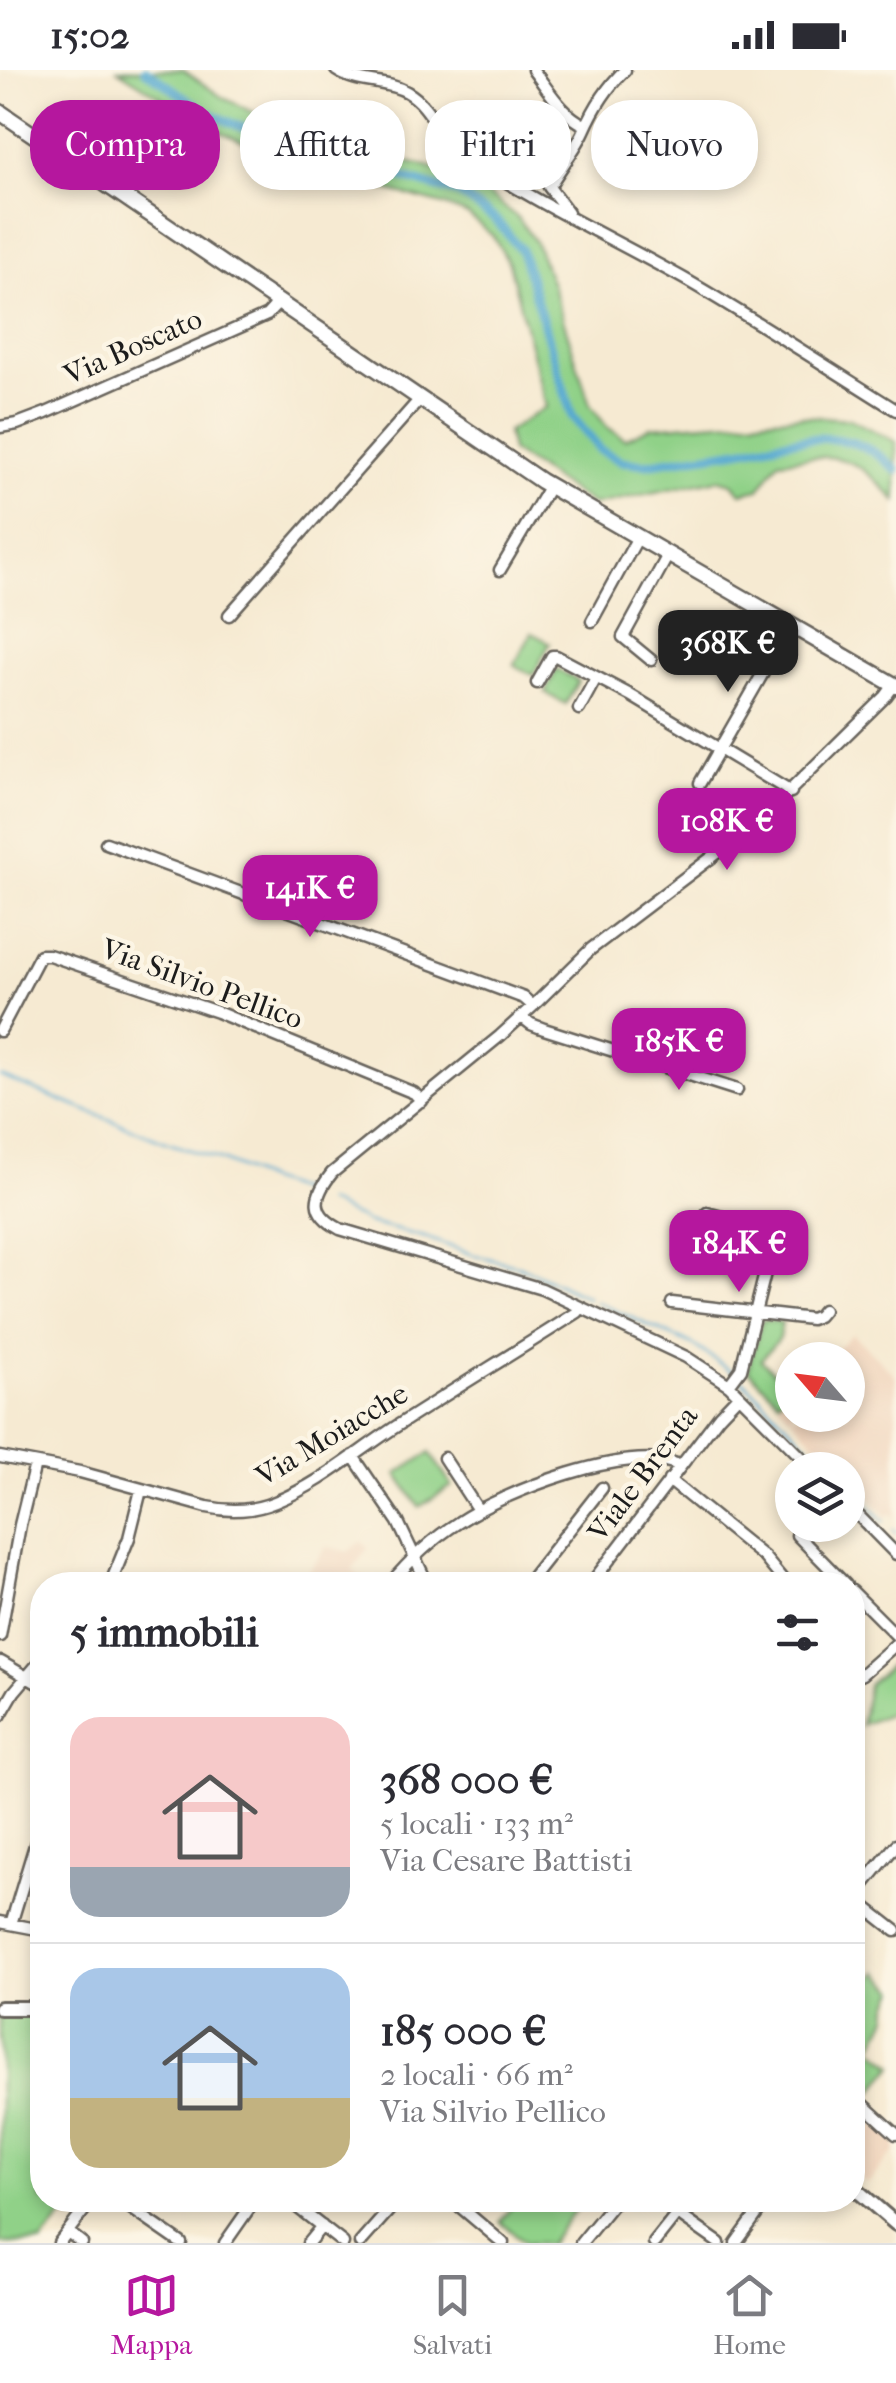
<!DOCTYPE html>
<html lang="it">
<head>
<meta charset="utf-8">
<style>
	body { margin:0; font-family:"IM FELL French Canon",serif; background:#f7f7f7; color:#2b2b33; height:100vh; display:flex; flex-direction:column; font-size:38px; white-space:nowrap }
	* { box-sizing:border-box; margin:0 }
	p { font-size:32px; color:#7c7c81 }
	.icon { flex:none; width:55px; height:55px; fill:none; stroke:currentColor; stroke-width:2; stroke-linecap:round; stroke-linejoin:round }
	.map { position:relative; flex:1; overflow:hidden }
	.panel { position:absolute; left:30px; top:1502px; width:835px; height:640px; display:flex; flex-direction:column; background:#fff; border-radius:40px; box-shadow:0 5px 15px #0003 }
	.panel>* { flex:none }
	.hud { position:absolute; left:30px; top:30px; width:838px; height:90px; display:flex; gap:20px }
	.needle { width:65px; rotate:298deg }
	.fabs { position:absolute; left:775px; top:1272px; display:grid; gap:20px }
	.fabs a { display:grid; place-items:center; width:90px; height:90px; border-radius:50%; background:#fff; box-shadow:0 5px 15px #0003; font-size:50px }
	.price { position:absolute; translate:-50% -85px; padding:0 22px; border-radius:20px; background:#b5179e; color:#fff; font-size:32px; line-height:65px; filter:drop-shadow(0 2px 5px #0008) }
	.price::after { content:''; position:absolute; left:50%; top:60px; width:30px; height:22px; margin-left:-15px; background:inherit; clip-path:polygon(0 0,100% 0,50% 100%) }
	.price.on { background:#222; color:#fff }
	ul { padding:0; list-style:none }
	li { display:flex; align-items:center; gap:30px; height:250px; padding:0 40px }
	li+li { border-top:2px solid #e1e1e2 }
	li span { display:grid; place-items:center; flex:none; width:280px; height:200px; border-radius:30px; color:#555 }
	li>.icon { margin-inline-start:auto }
	span .icon { width:120px; height:120px; fill:#fffc; stroke-width:1 }
	li b { font-size:42px }
	h2 { display:flex; justify-content:space-between; align-items:center; height:120px; padding:0 40px; font-size:42px }
	.tag { padding:0 35px; border-radius:40px; background:#fff; box-shadow:0 5px 15px #0003; font-size:35px; line-height:90px }
	.tag.on { background:#b5179e; color:#fff }
	.status { display:flex; justify-content:space-between; align-items:center; height:70px; padding:0 50px; background:#fff; direction:ltr }
	.status svg { height:28px; fill:currentColor }
	.tab-bar { display:flex; justify-content:space-around; align-items:center; height:140px; border-top:2px solid #e1e1e2; background:#fff; font-size:28px; color:#7c7c81 }
	.tab-bar a { display:grid; justify-items:center; gap:5px }
	.tab-bar .on { color:#b5179e }
	.map>svg:first-child { display:block }
	.built { fill:#f1d5bd }
	.green { fill:#90d188; stroke:#567652; stroke-width:2.5 }
	.lines { fill:none; stroke-linecap:round; stroke-linejoin:round }
	.stream { stroke:#54a9d0; stroke-width:2.5 }
	.canal { stroke:#54a9d0; stroke-width:9 }
	.minor-casing { stroke:#68645c; stroke-width:15 }
	.tertiary-casing { stroke:#68645c; stroke-width:18 }
	.secondary-casing { stroke:#68645c; stroke-width:19 }
	.minor { stroke:#fff; stroke-width:10 }
	.tertiary { stroke:#fff; stroke-width:12 }
	.secondary { stroke:#fff; stroke-width:14 }
	.labels { text-anchor:middle; dominant-baseline:central; stroke-width:9; stroke-linejoin:round; paint-order:stroke }
	.street-label { font-size:30px; fill:#1c1c1c; stroke:#fcf5e5 }
</style>
</head>
<body>
<div class="status"><b>15:02</b><svg viewBox="0 0 49 12"><path d="M0 12V9h3v3zM5 12V6h3v6zM10 12V3h3v9zM15 12V0h3v12zM26 1h20v11H26zM47 4h2v5h-2z"/></svg></div>
<div class="map">
<svg width="896" height="2173" viewBox="0 0 896 2173">
	<rect width="100%" height="100%" fill="#fcf5e5"/>
	<filter id="ink" filterUnits="userSpaceOnUse"><feTurbulence type="fractalNoise" baseFrequency=".01" numOctaves="2"/><feDisplacementMap in="SourceGraphic" scale="20" xChannelSelector="R" yChannelSelector="G"/><feConvolveMatrix kernelMatrix="1 2 1 2 8 2 1 2 1" color-interpolation-filters="sRGB"/></filter>
	<filter id="wash" filterUnits="userSpaceOnUse"><feTurbulence type="fractalNoise" baseFrequency=".0048" numOctaves="4" result="noise"/><feDisplacementMap in="SourceGraphic" scale="40" xChannelSelector="R" yChannelSelector="G"/><feGaussianBlur stdDeviation="2.25" result="paint"/><feColorMatrix in="noise" values="0 0 0 0 0 0 0 0 0 0 0 0 0 0 0 0 0 1.4 0 .05"/><feComposite in="paint" operator="in"/></filter>
	<g filter="url(#wash)">
		<rect width="100%" height="100%" fill="#f6ead2"/>
		<!-- built -->
		<path class="built" d="M 852,1264 L 896,1306 L 896,1448 L 891,1443 L 887,1446 L 848,1405 L 848,1400 L 842,1400 L 778,1333 L 792,1318 L 792,1345 L 848,1345 L 848,1290 L 826,1290 Z
			M 361,1471 L 368,1478 L 352,1500 L 372,1515 L 300,1515 L 326,1477 L 348,1482 Z
			M 853,2040 L 875,2058 L 879,2054 L 896,2069 L 896,2080 L 867,2114 L 858,2106 L 855,2109 L 853,2107 Z"/>
		<!-- green -->
		<path class="green" d="M 118,0 L 183,0 L 222,27 L 294,62 L 450,103 L 488,124 L 518,148 L 536,173 L 552,214 L 590,335 L 607,357 L 625,369 L 651,357 L 803,346 L 850,349 L 896,372 L 896,431 C 854,385 840,382 779,391 L 759,419 L 741,423 L 733,413 L 718,409 L 593,435 L 511,381 L 507,362 L 546,337 L 509,193 L 493,166 L 468,145 L 443,135 L 295,95 L 203,54 Z
			M 532,563 L 550,573 L 533,605 L 514,595 Z
			M 557,599 L 578,611 L 566,634 L 545,623 Z
			M 762,1250 L 782,1252 L 779,1268 L 761,1290 L 790,1318 L 778,1330 L 748,1300 Z
			M 430,1383 L 452,1416 L 419,1437 L 397,1404 Z
			M 896,1590 L 896,1641 L 861,1655 L 868,1615 Z
			M 878,1902 L 896,1919 L 889,1935 L 888,1947 L 872,1978 L 894,1995 L 872,2023 L 853,2008 L 853,1929 Z
			M 0,1944 L 42,1945 L 42,2130 L 77,2130 L 42,2173 L 0,2173 Z
			M 516,2130 L 583,2130 L 549,2173 L 526,2173 L 500,2152 Z"/>
		<g class="lines">
			<!-- stream -->
			<path class="stream" d="M 0,1006 L 168,1073 L 221,1090 L 269,1111 L 306,1123
				M 326,1132 L 369,1153 L 424,1167 L 474,1185 L 520,1196 L 588,1228
				M 596,1232 L 693,1275 L 732,1301
				M 742,1310 L 815,1382
				M 824,1392 L 832,1400
				M 848,1415 L 884,1451
				M 893,1460 L 896,1464"/>
			<!-- canal -->
			<path class="canal" d="M 145,0 L 205,41 L 288,78 L 360,95 L 459,124 L 495,149 L 521,180 L 572,346 L 600,380 L 621,391 L 645,394 C 677,389 708,385 739,380 C 797,370 849,352 896,400"/>
		</g>
	</g>
	<g filter="url(#ink)">
		<g class="lines">
			<defs>
				<path id="minor" d="M 336,0 C 358,15 384,9 407,22 C 433,37 438,67 462,84 C 534,132 613,169 688,211 C 759,252 827,297 896,340
					M 533,0 C 548,19 562,45 585,55
					M 568,142 L 549,117 C 558,101 577,77 584,61 C 594,38 606,18 625,0
					M 0,357 L 17,354 L 46,343 L 267,245 L 279,232
					M 500,500 L 549,417
					M 229,545 L 420,329
					M 592,551 L 638,467
					M 651,590 L 623,567 L 668,485
					M 537,613 L 552,586 L 556,586 L 630,625 L 791,722
					M 579,639 L 596,608
					M 700,713 L 790,556
					M 106,773 L 524,928 L 533,936
					M 522,947 L 531,954 L 544,959 L 737,1020
					M 0,961 L 40,885 L 49,885 L 217,942 L 414,1023 L 422,1031
					M 707,1143 L 776,1161
					M 672,1233 L 811,1249 L 818,1246 L 823,1240
					M 729,1315 L 741,1299 L 778,1151
					M 353,1386 L 398,1452 L 428,1515
					M 0,1387 L 80,1402 L 207,1437 C 230,1442 253,1441 275,1432 C 321,1414 359,1380 400,1354 C 459,1316 519,1280 578,1242 L 580,1238
					M 444,1388 L 478,1440
					M 814,1400 L 729,1315 L 686,1287 L 542,1219 L 340,1159 C 310,1143 313,1127 332,1103 L 500,966 L 533,936 L 591,879 L 757,753 L 886,626 L 894,615
					M 669,1410 L 764,1487 L 787,1515
					M 848,1435 L 896,1484
					M 797,1465 L 846,1515
					M 110,1515 L 129,1468 L 141,1420
					M 389,1515 C 409,1491 432,1469 459,1452 C 502,1423 632,1371 681,1396
					M 526,1515 L 602,1418
					M 590,1515 L 719,1346 L 739,1325
					M 852,1521 L 896,1565
					M 0,1566 L 20,1455 L 35,1394
					M 1,1592 L 42,1616
					M 852,1608 L 862,1604 L 896,1574
					M 0,1646 L 14,1622 L 42,1589
					M 854,1828 L 896,1861
					M 852,1829 L 896,1775
					M 0,1852 L 42,1860
					M 11,1854 L 42,1752
					M 852,2024 L 896,2064
					M 119,2130 L 181,2173
					M 288,2130 L 343,2173
					M 452,2130 L 503,2173
					M 658,2130 L 719,2173
					M 68,2162 L 82,2173
					M 59,2173 L 92,2130
					M 225,2173 L 255,2130
					M 308,2173 L 322,2156
					M 360,2173 L 398,2130
					M 581,2173 L 616,2130
					M 654,2173 L 677,2144
					M 736,2173 L 767,2130"/>
				<path id="tertiary" d="M 0,1938 L 42,1938
					M 852,2116 L 896,2154"/>
				<path id="secondary" d="M 0,42 L 541,411 L 896,616"/>
			</defs>
			<!-- minor casing -->
			<use href="#minor" class="minor-casing"/>
			<!-- tertiary casing -->
			<use href="#tertiary" class="tertiary-casing"/>
			<!-- secondary casing -->
			<use href="#secondary" class="secondary-casing"/>
			<!-- minor -->
			<use href="#minor" class="minor"/>
			<!-- tertiary -->
			<use href="#tertiary" class="tertiary"/>
			<!-- secondary -->
			<use href="#secondary" class="secondary"/>
		</g>
	</g>
	<g class="labels">
		<!-- street labels -->
		<g class="street-label">
			<text transform="translate(133 277) rotate(-24)">Via Boscato</text>
			<text transform="translate(202 914) rotate(20)">Via Silvio Pellico</text>
			<text transform="translate(332 1365) rotate(-31)">Via Moiacche</text>
			<text transform="translate(643 1404) rotate(-53)">Viale Brenta</text>
		</g>
	</g>
</svg>
<div class="fabs">
<a><svg class="needle" viewBox="-14 -14 28 28"><path d="M0-13l5 13h-10z" fill="#e53935"/><path d="M0 13l5-13h-10z" fill="#7c7c81"/></svg></a>
<a><svg class="icon" aria-label="layers" viewBox="0 0 24 24"><path d="M12 4l9 5-9 5-9-5zM3 14l9 5 9-5"/></svg></a>
</div>
<b class="price on" style="left:728px;top:625px">368K €</b>
<b class="price" style="left:727px;top:803px">108K €</b>
<b class="price" style="left:310px;top:870px">141K €</b>
<b class="price" style="left:679px;top:1023px">185K €</b>
<b class="price" style="left:739px;top:1225px">184K €</b>
<div class="hud">
<a class="tag on">Compra</a>
<a class="tag">Affitta</a>
<a class="tag">Filtri</a>
<a class="tag">Nuovo</a>
</div>
<section class="panel">
<h2>5 immobili<svg class="icon" aria-label="filters" viewBox="0 0 24 24"><path d="M4 7h16M4 17h16"/><circle cx="9" cy="7" r="2"/><circle cx="15" cy="17" r="2"/></svg></h2>
<ul>
<li><span style="background:linear-gradient(#f6c9c9 75%,#9aa5b1 0)"><svg class="icon" aria-label="home" viewBox="0 0 24 24"><path d="M3 11l9-7 9 7M6 9v11h12V9"/></svg></span><div><b>368 000 €</b><p>5 locali · 133 m²</p><p>Via Cesare Battisti</p></div></li>
<li><span style="background:linear-gradient(#a9c7e8 65%,#c2b280 0)"><svg class="icon" aria-label="home" viewBox="0 0 24 24"><path d="M3 11l9-7 9 7M6 9v11h12V9"/></svg></span><div><b>185 000 €</b><p>2 locali · 66 m²</p><p>Via Silvio Pellico</p></div></li>
</ul>
</section>
</div>
<nav class="tab-bar">
<a class="on"><svg class="icon" aria-label="map" viewBox="0 0 24 24"><path d="M3 6l6-2 6 2 6-2v14l-6 2-6-2-6 2zM9 4v14M15 6v14"/></svg>Mappa</a>
<a><svg class="icon" aria-label="saved" viewBox="0 0 24 24"><path d="M7 4h10v16l-5-4-5 4z"/></svg>Salvati</a>
<a><svg class="icon" aria-label="home" viewBox="0 0 24 24"><path d="M3 11l9-7 9 7M6 9v11h12V9"/></svg>Home</a>
</nav>
</body>
</html>
